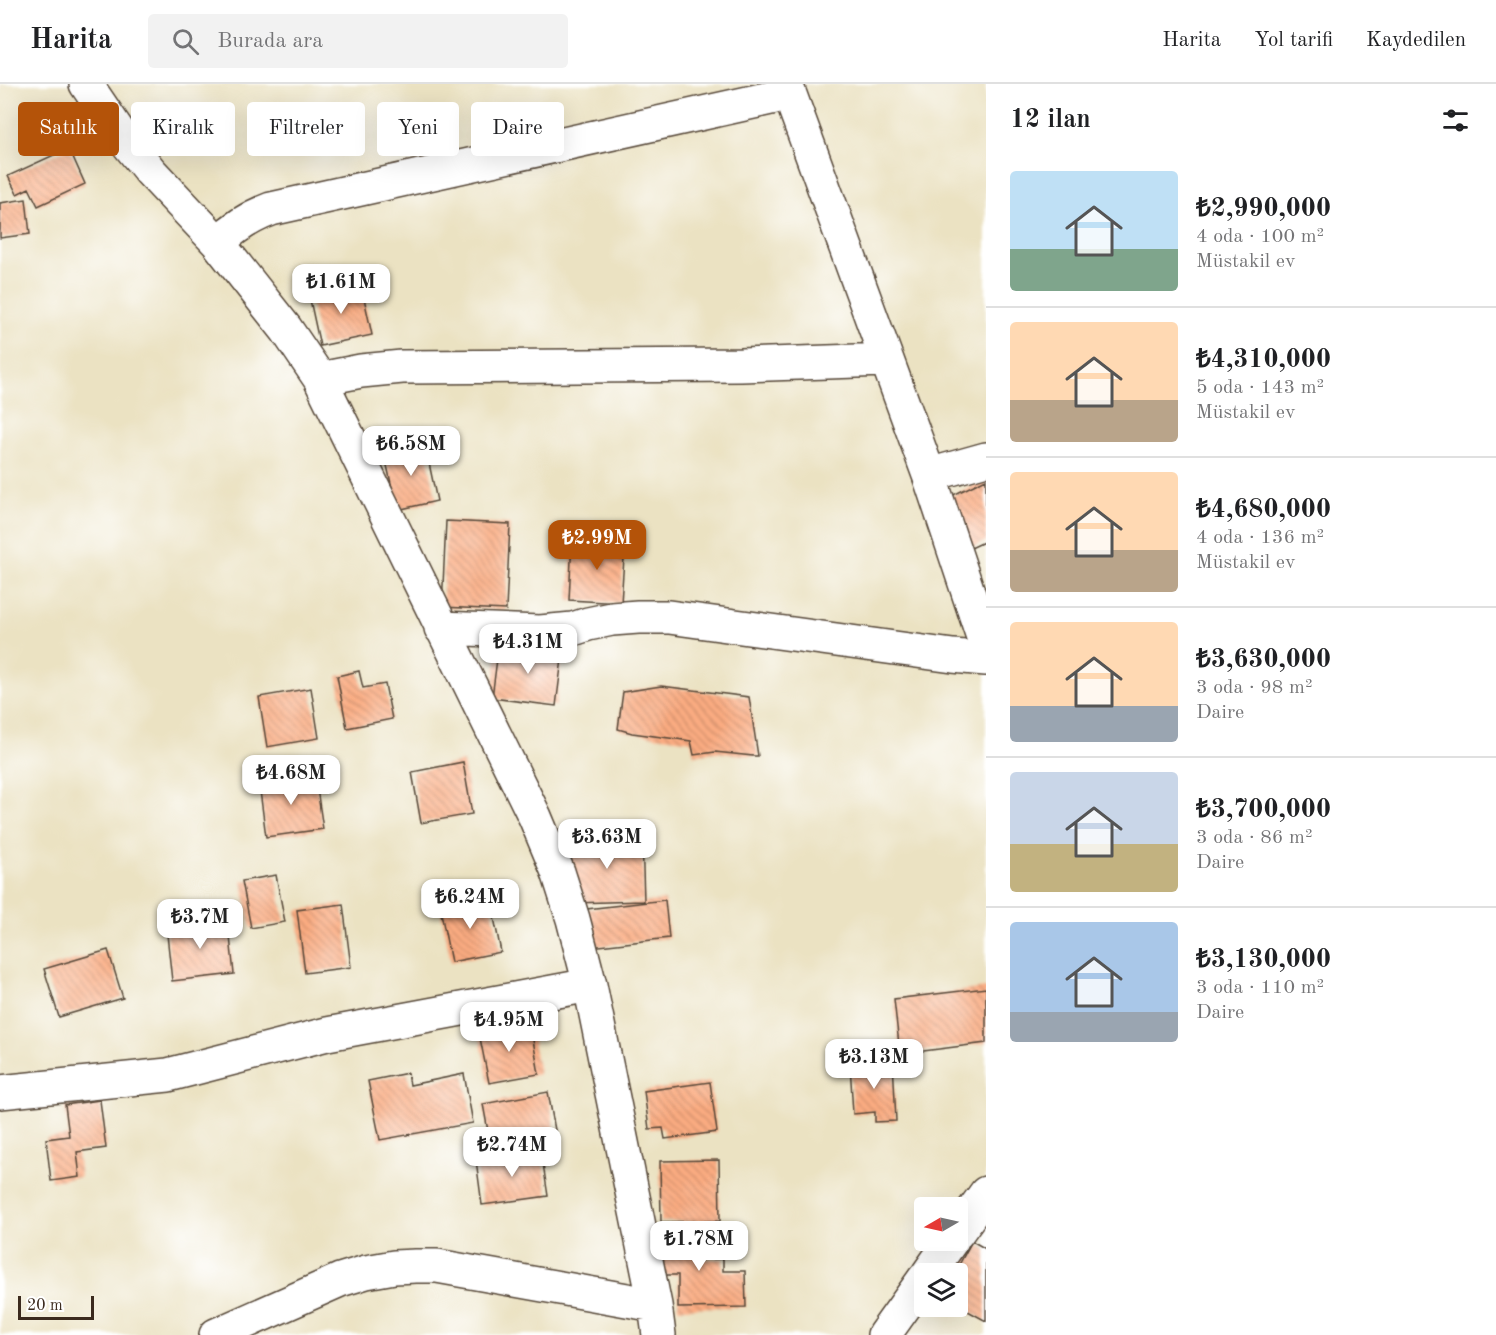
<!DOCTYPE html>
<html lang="tr">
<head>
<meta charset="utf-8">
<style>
	body { margin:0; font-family:"Old Standard TT",serif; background:#f2f2f2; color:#202124; height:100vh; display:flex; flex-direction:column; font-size:22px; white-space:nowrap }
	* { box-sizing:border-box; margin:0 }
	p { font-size:20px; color:#757577 }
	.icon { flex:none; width:33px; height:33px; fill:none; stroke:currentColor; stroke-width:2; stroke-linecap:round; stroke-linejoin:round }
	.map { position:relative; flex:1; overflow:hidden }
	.panel { display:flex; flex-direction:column; background:#fff; width:510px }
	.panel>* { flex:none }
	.guide { position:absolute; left:18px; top:18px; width:570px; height:54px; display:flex; gap:12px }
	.needle { width:39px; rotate:261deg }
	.tools { position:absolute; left:914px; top:1113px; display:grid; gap:12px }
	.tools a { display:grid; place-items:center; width:54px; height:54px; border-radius:6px; background:#fff; box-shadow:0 6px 24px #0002; font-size:30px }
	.scale { position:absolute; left:18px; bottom:15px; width:76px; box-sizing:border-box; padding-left:6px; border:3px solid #3b2a1e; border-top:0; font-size:16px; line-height:21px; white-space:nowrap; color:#3b2a1e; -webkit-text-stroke:4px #fff; paint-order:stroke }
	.price { position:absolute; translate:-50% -51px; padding:0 14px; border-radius:12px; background:#fff; color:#222; font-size:20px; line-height:39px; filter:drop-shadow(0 2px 3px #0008) }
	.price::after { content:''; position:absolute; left:50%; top:36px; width:18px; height:14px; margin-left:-9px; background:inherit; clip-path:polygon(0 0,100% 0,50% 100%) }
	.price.active { background:#b45309; color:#fff }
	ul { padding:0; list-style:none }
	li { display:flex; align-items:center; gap:18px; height:150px; padding:0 24px }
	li+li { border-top:2px solid #e0e0e0 }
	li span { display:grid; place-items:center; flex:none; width:168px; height:120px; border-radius:6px; color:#555 }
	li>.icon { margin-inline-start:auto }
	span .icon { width:72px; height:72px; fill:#fffc; stroke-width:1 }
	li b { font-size:26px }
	h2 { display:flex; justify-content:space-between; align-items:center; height:72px; padding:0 24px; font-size:26px }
	.tag { padding:0 21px; border-radius:6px; background:#fff; box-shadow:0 6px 24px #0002; font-size:21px; line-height:54px }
	.tag.active { background:#b45309; color:#fff }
	header { display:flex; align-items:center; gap:36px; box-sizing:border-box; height:84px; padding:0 30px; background:#fff; border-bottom:2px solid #e0e0e0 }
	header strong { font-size:28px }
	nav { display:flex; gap:33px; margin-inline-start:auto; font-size:21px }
	.search { width:420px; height:54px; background:#f2f2f2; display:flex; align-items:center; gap:15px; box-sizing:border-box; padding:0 21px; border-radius:6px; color:#757577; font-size:22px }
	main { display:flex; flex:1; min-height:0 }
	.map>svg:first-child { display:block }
	.building { fill:url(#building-back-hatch) }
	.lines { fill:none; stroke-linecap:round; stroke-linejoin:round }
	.minor-casing { stroke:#554637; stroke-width:36 }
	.minor { stroke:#fff; stroke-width:33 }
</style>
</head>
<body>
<header>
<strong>Harita</strong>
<div class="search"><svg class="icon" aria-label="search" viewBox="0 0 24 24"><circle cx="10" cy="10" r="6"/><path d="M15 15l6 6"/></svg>Burada ara</div>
<nav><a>Harita</a><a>Yol tarifi</a><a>Kaydedilen</a></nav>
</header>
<main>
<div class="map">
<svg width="986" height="1251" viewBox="0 0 986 1251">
	<defs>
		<pattern id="building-back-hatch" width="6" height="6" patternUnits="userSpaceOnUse" patternTransform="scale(1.5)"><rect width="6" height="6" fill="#fbac81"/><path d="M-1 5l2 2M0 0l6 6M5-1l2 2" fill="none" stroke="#cc8c69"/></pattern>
	</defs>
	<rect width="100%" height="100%" fill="#fff"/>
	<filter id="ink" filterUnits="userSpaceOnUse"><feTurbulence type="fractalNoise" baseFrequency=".0167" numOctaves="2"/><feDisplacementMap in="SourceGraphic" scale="12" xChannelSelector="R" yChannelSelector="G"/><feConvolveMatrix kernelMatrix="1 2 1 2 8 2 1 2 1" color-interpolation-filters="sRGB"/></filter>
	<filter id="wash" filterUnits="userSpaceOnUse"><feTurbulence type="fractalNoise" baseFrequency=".008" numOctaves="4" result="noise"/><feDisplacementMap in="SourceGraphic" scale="24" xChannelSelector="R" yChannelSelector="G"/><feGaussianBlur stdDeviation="1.35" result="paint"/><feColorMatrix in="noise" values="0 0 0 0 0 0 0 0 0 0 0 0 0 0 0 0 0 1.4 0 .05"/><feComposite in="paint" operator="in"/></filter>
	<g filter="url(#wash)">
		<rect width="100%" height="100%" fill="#ebe2c2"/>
		<g id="blocks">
			<!-- building -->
			<path class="building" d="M 69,64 L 85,100 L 38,122 L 29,104 L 17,110 L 8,92 Z
				M 26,115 L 30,150 L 0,154 L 0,119 Z
				M 361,200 L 372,251 L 320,262 L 309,211 Z
				M 425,360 L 437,417 L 397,426 L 384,368 Z
				M 986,395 L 986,457 L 971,464 L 947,414 Z
				M 446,437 L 510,440 L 506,526 L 442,523 Z
				M 572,456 L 625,459 L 621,519 L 569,516 Z
				M 499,559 L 563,567 L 556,622 L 492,614 Z
				M 359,587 L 363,604 L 385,600 L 392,635 L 347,644 L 337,592 Z
				M 661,602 L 749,613 L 758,672 L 753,672 L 715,668 L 694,671 L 691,657 L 632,649 L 618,645 L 623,608 Z
				M 311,604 L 319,654 L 267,663 L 259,613 Z
				M 463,678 L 472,730 L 421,739 L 412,688 Z
				M 315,691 L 323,745 L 266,753 L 259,699 Z
				M 642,752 L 644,817 L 572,819 L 570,754 Z
				M 276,791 L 285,838 L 251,844 L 242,797 Z
				M 490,814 L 501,868 L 451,878 L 440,824 Z
				M 665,816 L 669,854 L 582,864 L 578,826 Z
				M 343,820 L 351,883 L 305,889 L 297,826 Z
				M 228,834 L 234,890 L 172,897 L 166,841 Z
				M 108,866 L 123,914 L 59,933 L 44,885 Z
				M 986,904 L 986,959 L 900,970 L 894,915 Z
				M 530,939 L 539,990 L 489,999 L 479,949 Z
				M 893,977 L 896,1037 L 875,1038 L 875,1028 L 853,1030 L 850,980 Z
				M 408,989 L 410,1001 L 464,990 L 473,1039 L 380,1056 L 368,997 Z
				M 710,998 L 717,1048 L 665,1055 L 663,1044 L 649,1045 L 644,1007 Z
				M 548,1008 L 557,1057 L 492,1069 L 483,1020 Z
				M 100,1016 L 106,1064 L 77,1068 L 80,1093 L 51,1097 L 46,1055 L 69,1052 L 65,1021 Z
				M 541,1067 L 548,1112 L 482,1121 L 476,1076 Z
				M 719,1076 L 720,1137 L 661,1138 L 660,1077 Z
				M 701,1143 L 702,1175 L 723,1175 L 723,1187 L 745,1187 L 746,1223 L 678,1224 L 678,1191 L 661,1191 L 660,1144 Z
				M 972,1157 L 986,1165 L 986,1237 L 957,1221 L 957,1190 L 954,1190 Z"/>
		</g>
	</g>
	<g filter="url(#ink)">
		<use href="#blocks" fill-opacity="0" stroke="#554637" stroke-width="1.5"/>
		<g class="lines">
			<defs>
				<path id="minor" d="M 86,0 L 120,50 L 150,87 L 218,159 L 286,245 L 320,295 L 535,733 L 558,788 L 573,835 L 590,901 L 655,1221 L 659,1251
					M 786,0 L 929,391 L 986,562
					M 218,159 C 234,143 250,133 271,125 L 789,10
					M 320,295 L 361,287 L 402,283 L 741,281 L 886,276
					M 929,391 L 986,375
					M 441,544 L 540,548 L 573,545 L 588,540 L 612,535 L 638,533 L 669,533 L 953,572 L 986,575
					M 0,1008 L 168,991 L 327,950 L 590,901
					M 957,1149 L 986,1109
					M 928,1190 L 952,1156
					M 216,1251 L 340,1196 L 366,1188 L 394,1183 L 416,1182 L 437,1182 L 655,1221
					M 884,1251 L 924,1195"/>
			</defs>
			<!-- minor casing -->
			<use href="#minor" class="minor-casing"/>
			<!-- minor -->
			<use href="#minor" class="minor"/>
		</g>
	</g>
</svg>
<div class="tools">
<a><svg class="needle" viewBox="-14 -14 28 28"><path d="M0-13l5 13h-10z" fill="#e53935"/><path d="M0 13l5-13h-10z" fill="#757577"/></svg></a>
<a><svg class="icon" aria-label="layers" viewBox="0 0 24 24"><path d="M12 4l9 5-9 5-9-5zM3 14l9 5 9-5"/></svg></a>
</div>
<div class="scale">20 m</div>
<b class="price" style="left:341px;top:231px">₺1.61M</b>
<b class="price" style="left:411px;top:393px">₺6.58M</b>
<b class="price active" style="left:597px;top:487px">₺2.99M</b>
<b class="price" style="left:528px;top:591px">₺4.31M</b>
<b class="price" style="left:291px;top:722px">₺4.68M</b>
<b class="price" style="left:607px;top:786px">₺3.63M</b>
<b class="price" style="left:470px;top:846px">₺6.24M</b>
<b class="price" style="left:200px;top:866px">₺3.7M</b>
<b class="price" style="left:509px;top:969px">₺4.95M</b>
<b class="price" style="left:874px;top:1006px">₺3.13M</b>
<b class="price" style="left:512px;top:1094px">₺2.74M</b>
<b class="price" style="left:699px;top:1188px">₺1.78M</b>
<div class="guide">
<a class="tag active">Satılık</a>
<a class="tag">Kiralık</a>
<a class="tag">Filtreler</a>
<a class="tag">Yeni</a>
<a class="tag">Daire</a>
</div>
</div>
<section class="panel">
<h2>12 ilan<svg class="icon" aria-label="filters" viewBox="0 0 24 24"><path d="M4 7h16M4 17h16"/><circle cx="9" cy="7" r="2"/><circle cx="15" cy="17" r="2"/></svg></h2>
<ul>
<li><span style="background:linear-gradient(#bfe0f5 65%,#7fa58c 0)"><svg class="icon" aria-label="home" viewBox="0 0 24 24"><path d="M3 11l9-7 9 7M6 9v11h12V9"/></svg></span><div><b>₺2,990,000</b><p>4 oda · 100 m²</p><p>Müstakil ev</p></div></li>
<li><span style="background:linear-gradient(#ffd9b3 65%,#b9a48a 0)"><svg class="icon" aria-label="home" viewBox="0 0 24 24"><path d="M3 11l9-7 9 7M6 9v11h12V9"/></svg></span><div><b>₺4,310,000</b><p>5 oda · 143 m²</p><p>Müstakil ev</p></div></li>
<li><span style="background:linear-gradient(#ffd9b3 65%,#b9a48a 0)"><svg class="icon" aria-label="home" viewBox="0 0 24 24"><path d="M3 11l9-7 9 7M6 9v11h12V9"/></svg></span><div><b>₺4,680,000</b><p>4 oda · 136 m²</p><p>Müstakil ev</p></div></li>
<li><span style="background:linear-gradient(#ffd9b3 70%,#9aa5b1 0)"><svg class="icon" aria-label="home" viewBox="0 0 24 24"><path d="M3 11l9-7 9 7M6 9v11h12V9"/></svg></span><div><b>₺3,630,000</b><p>3 oda · 98 m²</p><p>Daire</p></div></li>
<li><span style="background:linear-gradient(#c9d6e8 60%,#c2b280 0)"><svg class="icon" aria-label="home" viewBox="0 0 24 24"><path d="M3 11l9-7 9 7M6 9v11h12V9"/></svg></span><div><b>₺3,700,000</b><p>3 oda · 86 m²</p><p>Daire</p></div></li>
<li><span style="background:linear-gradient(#a9c7e8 75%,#9aa5b1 0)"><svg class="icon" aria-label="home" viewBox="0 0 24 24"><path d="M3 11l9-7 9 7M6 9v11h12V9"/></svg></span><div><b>₺3,130,000</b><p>3 oda · 110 m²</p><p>Daire</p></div></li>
</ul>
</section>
</main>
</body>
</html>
